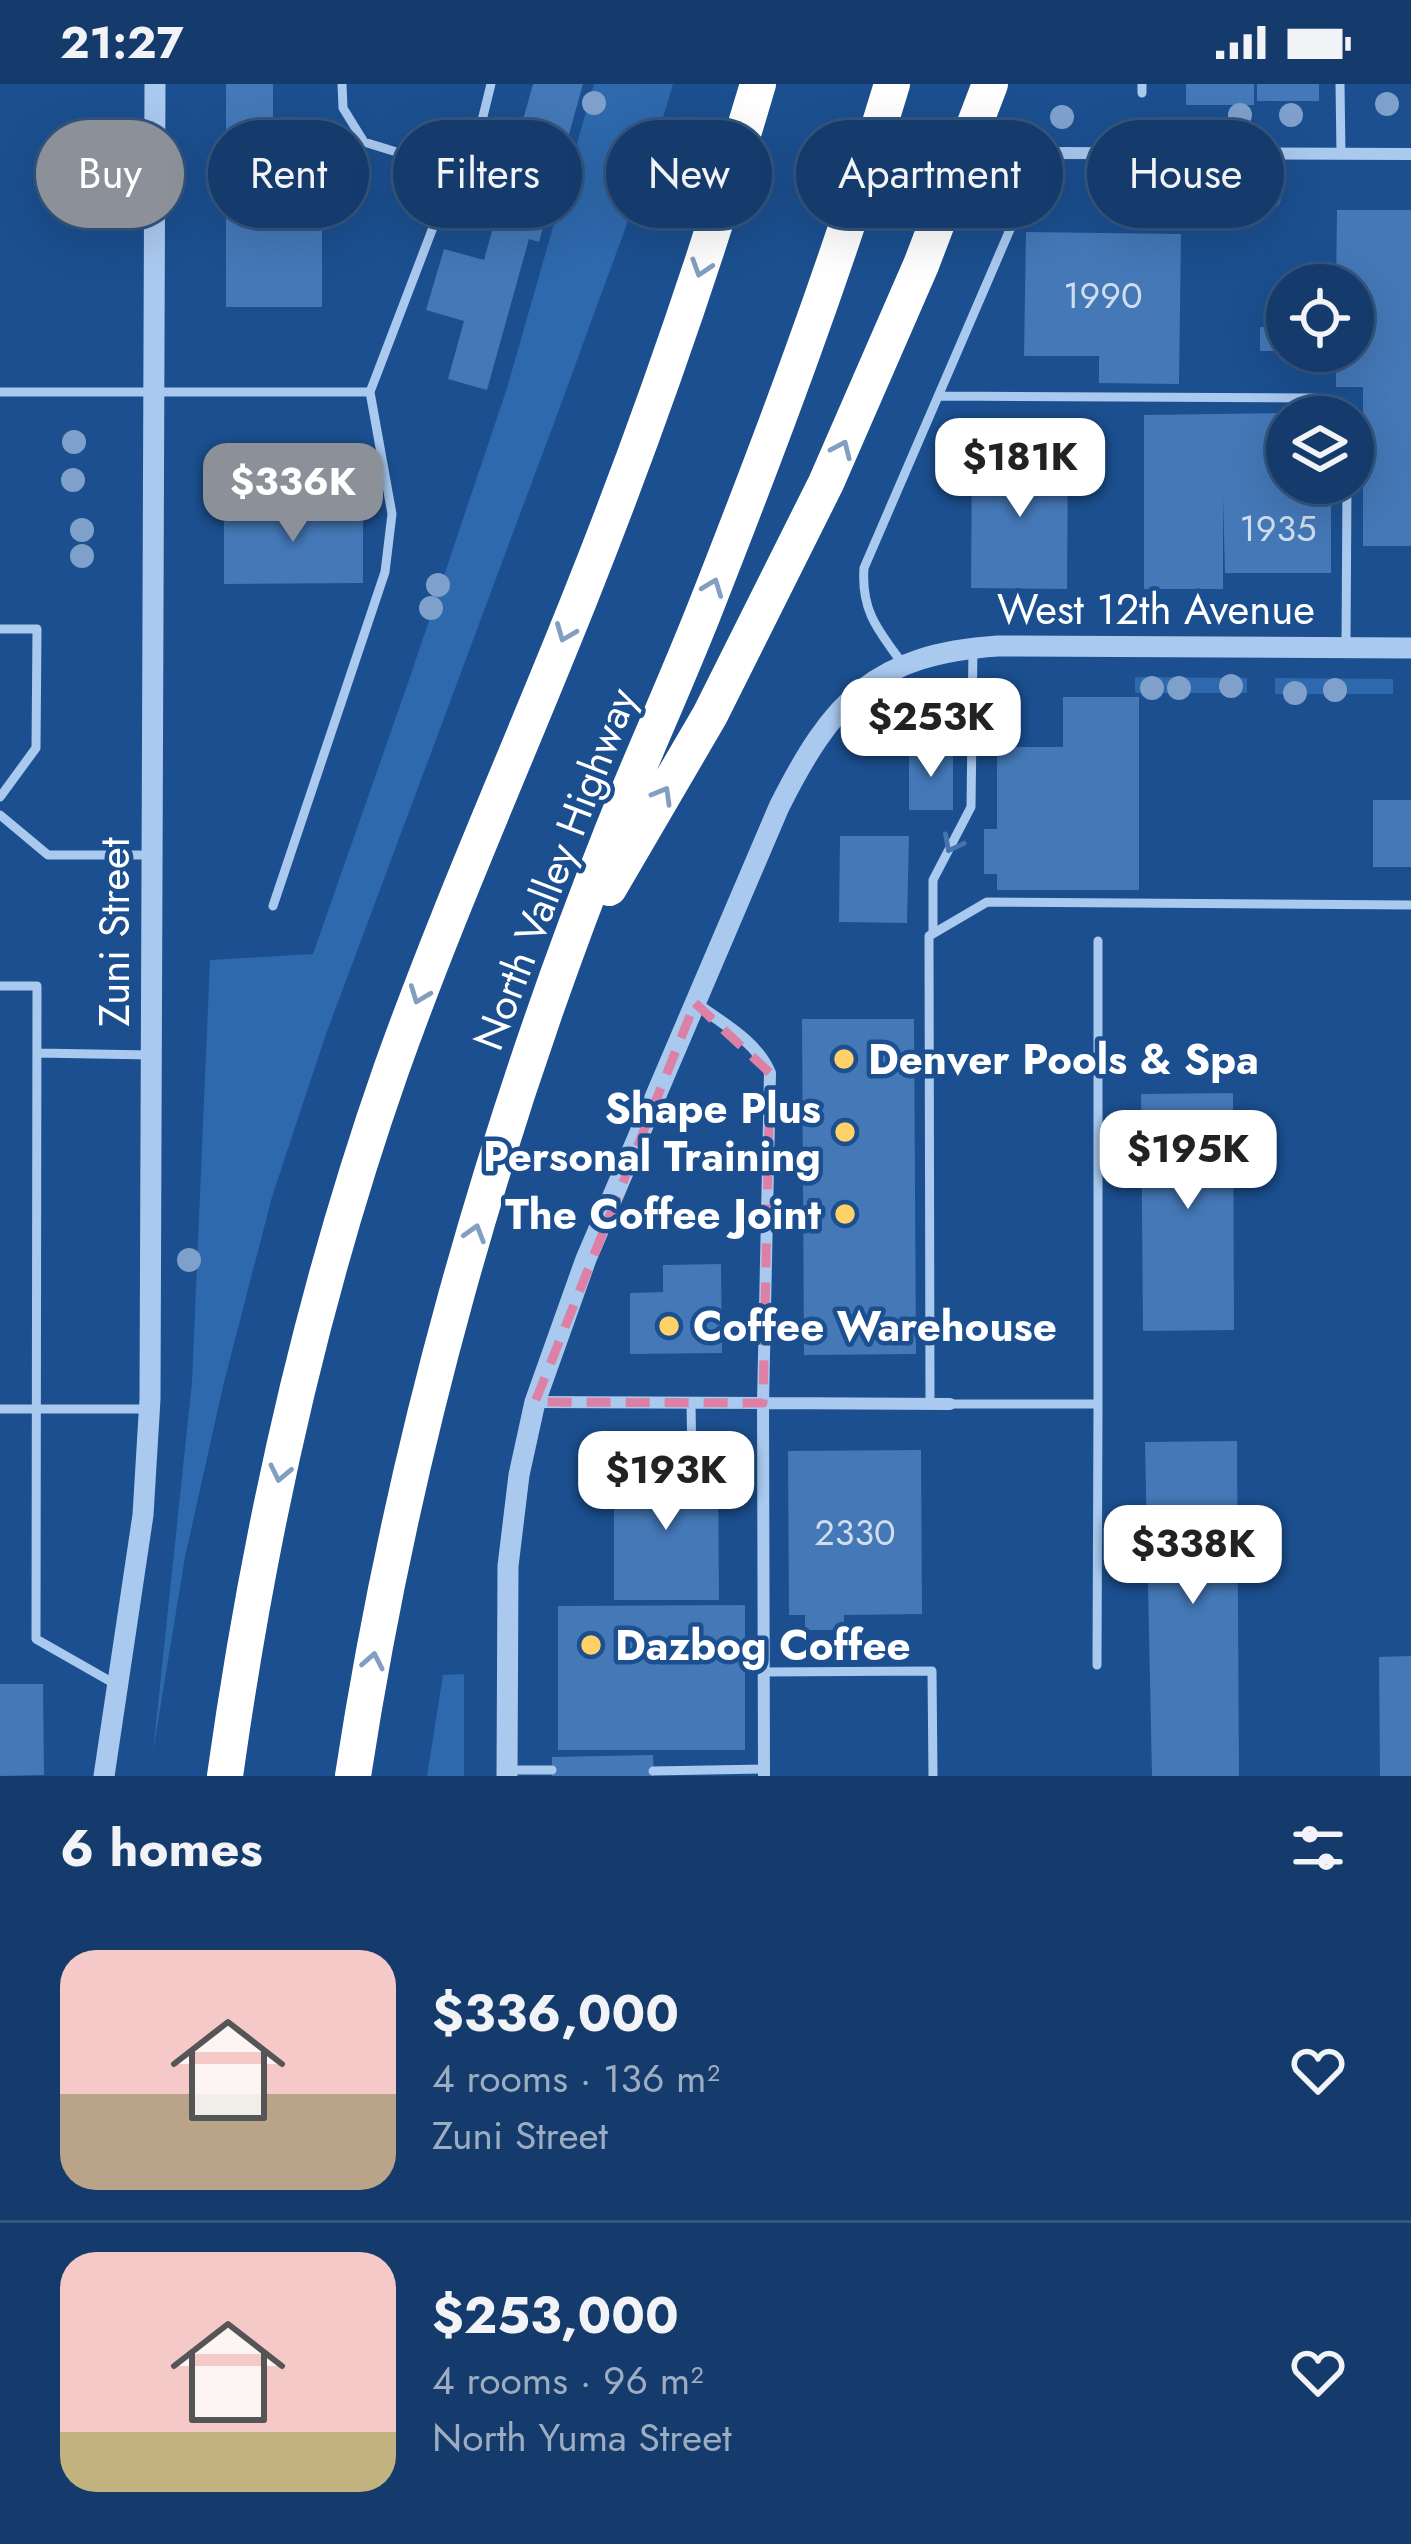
<!DOCTYPE html>
<html lang="en">
<head>
<meta charset="utf-8">
<style>
	body { margin:0; font-family:Jost,sans-serif; background:#214673; color:#f1f3f6; height:100vh; display:flex; flex-direction:column; font-size:45px; white-space:nowrap }
	* { box-sizing:border-box; margin:0 }
	p { font-size:39px; color:#9dadc1 }
	.icon { flex:none; width:66px; height:66px; fill:none; stroke:currentColor; stroke-width:2; stroke-linecap:round; stroke-linejoin:round }
	.map { position:relative; height:1692px; overflow:hidden }
	.drawer { display:flex; flex-direction:column; background:#143b6b; flex:1 }
	.drawer>* { flex:none }
	.guide { position:absolute; left:36px; top:36px; width:1341px; height:108px; display:flex; gap:24px }
	.buttons { position:absolute; left:1266px; top:180px; display:grid; gap:24px }
	.buttons a { display:grid; place-items:center; width:108px; height:108px; border-radius:50%; background:#143b6b; box-shadow:0 12px 48px #0002,0 0 0 3px #33557e; font-size:60px }
	.price { position:absolute; translate:-50% -102px; padding:0 27px; border-radius:24px; background:#fff; color:#222; font-size:39px; line-height:78px; filter:drop-shadow(0 3px 6px #0008) }
	.price::after { content:''; position:absolute; left:50%; top:72px; width:36px; height:27px; margin-left:-18px; background:inherit; clip-path:polygon(0 0,100% 0,50% 100%) }
	.price.selected { background:#8c9099; color:#fff }
	ul { padding:0; list-style:none }
	li { display:flex; align-items:center; gap:36px; height:300px; padding:0 60px }
	li+li { border-top:3px solid #33557e }
	li span { display:grid; place-items:center; flex:none; width:336px; height:240px; border-radius:36px; color:#555 }
	li>.icon { margin-inline-start:auto }
	span .icon { width:144px; height:144px; fill:#fffc; stroke-width:1 }
	li b { font-size:51px }
	h2 { display:flex; justify-content:space-between; align-items:center; height:144px; padding:0 60px; font-size:51px }
	.tag { padding:0 42px; border-radius:54px; background:#143b6b; box-shadow:0 12px 48px #0002,0 0 0 3px #33557e; font-size:42px; line-height:108px }
	.tag.selected { background:#8c9099; color:#fff }
	.status { display:flex; justify-content:space-between; align-items:center; height:84px; padding:0 60px; background:#143b6b; direction:ltr }
	.status svg { height:33px; fill:currentColor }
	.map>svg:first-child { display:block }
	.green { fill:#2e69ad }
	.building { fill:#4478b7 }
	.lines { fill:none; stroke-linecap:round; stroke-linejoin:round }
	.service { stroke:#a9c9ee; stroke-width:9 }
	.minor { stroke:#a9c9ee; stroke-width:12 }
	.tertiary { stroke:#a9c9ee; stroke-width:21 }
	.motorway { stroke:#fff; stroke-width:36 }
	.tree { fill:#7ea0ca }
	.oneway { stroke:#829ec1 }
	.oneway2 { stroke:#4674ac }
	.marked { fill:none; stroke:#dd80a5; stroke-width:9; stroke-dasharray:24 15; stroke-linejoin:round }
	.poi-dot { fill:#ffd166; stroke:#1b4f8f; stroke-width:4.5 }
	.labels { text-anchor:middle; dominant-baseline:central; stroke-width:9; stroke-linejoin:round; paint-order:stroke }
	.number-label { font-size:36px; fill:#d0dded }
	.street-label { font-size:42px; fill:#fff; stroke:#1b4f8f }
	.poi-label { font-size:42px; font-weight:bold; fill:#fff; stroke:#1b4f8f; text-anchor:start }
</style>
</head>
<body>
<div class="status"><b>21:27</b><svg viewBox="0 0 49 12"><path d="M0 12V9h3v3zM5 12V6h3v6zM10 12V3h3v9zM15 12V0h3v12zM26 1h20v11H26zM47 4h2v5h-2z"/></svg></div>
<div class="map">
<svg width="1411" height="1692" viewBox="0 0 1411 1692">
	<rect width="100%" height="100%" fill="#1b4f8f"/>
	<!-- green -->
	<path class="green" d="M 594,0 L 673,0 L 650,77 L 554,339 L 325,953 L 272,1113 L 223,1302 L 185,1473 L 153,1668 L 192,1298 L 210,876 L 313,870 L 409,596 L 507,304 Z
		M 1135,593 L 1247,594 L 1247,609 L 1135,609 Z
		M 1275,594 L 1393,595 L 1393,610 L 1275,610 Z
		M 464,1590 L 464,1692 L 427,1692 L 443,1591 Z"/>
	<!-- building -->
	<path class="building" d="M 226,0 L 273,0 L 273,66 L 322,66 L 322,223 L 226,223 Z
		M 533,0 L 583,0 L 539,158 L 529,155 L 487,306 L 448,295 L 464,237 L 426,226 L 444,165 L 484,176 Z
		M 1186,0 L 1254,0 L 1254,21 L 1186,21 Z
		M 1257,0 L 1319,0 L 1319,17 L 1257,17 Z
		M 1337,126 L 1411,126 L 1411,462 L 1363,462 L 1363,303 L 1336,303 L 1336,267 L 1353,267 L 1353,201 L 1336,201 Z
		M 1026,148 L 1181,150 L 1179,300 L 1099,299 L 1099,272 L 1024,272 Z
		M 1260,243 L 1287,244 L 1287,267 L 1260,267 Z
		M 1287,329 L 1287,399 L 1331,399 L 1331,489 L 1225,489 L 1223,413 L 1223,505 L 1144,505 L 1144,331 Z
		M 972,368 L 1068,369 L 1067,505 L 971,504 Z
		M 224,422 L 363,422 L 363,499 L 224,500 Z
		M 1063,613 L 1139,613 L 1139,806 L 997,806 L 997,790 L 984,790 L 984,745 L 997,745 L 997,663 L 1063,663 Z
		M 909,666 L 953,666 L 953,726 L 909,726 Z
		M 1373,716 L 1411,716 L 1411,783 L 1373,783 Z
		M 840,752 L 909,752 L 907,839 L 839,838 Z
		M 802,935 L 914,935 L 916,1270 L 804,1271 Z
		M 1233,1009 L 1234,1246 L 1143,1247 L 1141,1010 Z
		M 721,1180 L 722,1269 L 630,1270 L 630,1209 L 663,1208 L 663,1181 Z
		M 1237,1357 L 1239,1692 L 1152,1692 L 1145,1358 Z
		M 921,1366 L 922,1530 L 844,1531 L 844,1546 L 805,1546 L 805,1531 L 789,1531 L 788,1367 Z
		M 614,1381 L 718,1381 L 719,1516 L 614,1516 Z
		M 745,1521 L 745,1666 L 558,1666 L 558,1522 Z
		M 1411,1572 L 1411,1692 L 1380,1692 L 1379,1573 Z
		M 0,1600 L 43,1600 L 44,1691 L 0,1692 Z
		M 653,1671 L 654,1692 L 552,1692 L 552,1673 Z"/>
	<g class="lines">
		<!-- service -->
		<path class="service" d="M 342,0 L 343,24 L 364,58 L 455,86
			M 1340,0 L 1341,70
			M 1142,9 L 1142,0
			M 0,308 L 370,308
			M 938,312 L 1315,314 L 1335,333
			M 0,545 L 37,545 L 36,664 L 0,713
			M 1346,562 L 1347,399
			M 902,579 C 878,546 861,527 864,484 L 1043,69
			M 0,731 L 48,771 L 153,771
			M 273,822 L 385,488 L 392,430 L 370,308 L 455,86 L 475,65 L 491,0
			M 933,849 L 933,796 L 971,723 L 973,564
			M 0,902 L 37,902 L 36,1555 L 115,1600
			M 37,969 L 151,971
			M 691,1319 L 692,1381
			M 930,1320 L 929,852 L 987,818 L 1411,821
			M 950,1320 L 1098,1320 L 1098,857
			M 0,1325 L 150,1325
			M 1097,1581 L 1098,1320
			M 764,1588 L 932,1587 L 933,1692
			M 507,1686 L 552,1686
			M 653,1687 L 764,1685"/>
		<!-- minor -->
		<path class="minor" d="M 1043,69 L 1411,70
			M 695,919 C 722,939 757,957 770,989 L 763,1319 L 764,1692
			M 535,1318 L 950,1320"/>
		<!-- tertiary -->
		<path class="tertiary" d="M 104,1692 L 143,1431 L 150,1315 L 155,0
			M 507,1692 L 508,1482 L 519,1391 L 535,1318 L 586,1175 L 779,723 C 832,617 875,570 998,562 L 1411,564"/>
		<!-- motorway -->
		<path class="motorway" d="M 609,804 L 710,631 L 826,399 L 921,181 L 990,0
			M 225,1692 C 258,1456 312,1211 391,986 C 448,826 517,672 580,514 C 647,346 707,174 758,0
			M 353,1692 C 402,1371 492,1050 612,748 C 641,675 674,603 703,530 C 772,355 838,180 892,0"/>
	</g>
	<!-- trees -->
	<g class="tree">
		<circle cx="594" cy="19" r="12"/>
		<circle cx="1387" cy="20" r="12"/>
		<circle cx="1240" cy="31" r="12"/>
		<circle cx="1291" cy="31" r="12"/>
		<circle cx="1062" cy="33" r="12"/>
		<circle cx="1269" cy="113" r="12"/>
		<circle cx="1188" cy="123" r="12"/>
		<circle cx="74" cy="358" r="12"/>
		<circle cx="73" cy="396" r="12"/>
		<circle cx="82" cy="446" r="12"/>
		<circle cx="82" cy="472" r="12"/>
		<circle cx="438" cy="501" r="12"/>
		<circle cx="431" cy="524" r="12"/>
		<circle cx="1231" cy="602" r="12"/>
		<circle cx="1152" cy="604" r="12"/>
		<circle cx="1179" cy="604" r="12"/>
		<circle cx="1335" cy="606" r="12"/>
		<circle cx="1295" cy="609" r="12"/>
		<circle cx="189" cy="1176" r="12"/>
	</g>
	<!-- one-way arrows -->
	<defs><path id="oneway-chevron" d="M-2-3.5L2.5 0L-2 3.5" fill="none" stroke-width="1.6" stroke-linecap="round" stroke-linejoin="round" transform="scale(3)"/></defs>
	<g class="oneway">
		<use href="#oneway-chevron" transform="translate(701 184) rotate(108)"/>
		<use href="#oneway-chevron" transform="translate(842 365) rotate(-66)"/>
		<use href="#oneway-chevron" transform="translate(713 503) rotate(-69)"/>
		<use href="#oneway-chevron" transform="translate(565 549) rotate(112)"/>
		<use href="#oneway-chevron" transform="translate(663 711) rotate(-60)"/>
		<use href="#oneway-chevron" transform="translate(419 911) rotate(111)"/>
		<use href="#oneway-chevron" transform="translate(475 1149) rotate(-73)"/>
		<use href="#oneway-chevron" transform="translate(280 1389) rotate(102)"/>
		<use href="#oneway-chevron" transform="translate(373 1577) rotate(-79)"/>
	</g>
	<use class="oneway2" href="#oneway-chevron" transform="translate(952 760) rotate(117)"/>
	<!-- marked area -->
	<path class="marked" d="M 695,919 L 770,989 L 763,1319 L 535,1318 Z"/>
	<!-- markers -->
	<g class="poi-dot">
		<circle cx="844" cy="975" r="12"/>
		<circle cx="845" cy="1048" r="12"/>
		<circle cx="845" cy="1130" r="12"/>
		<circle cx="669" cy="1242" r="12"/>
		<circle cx="591" cy="1561" r="12"/>
	</g>
	<g class="labels">
		<!-- number labels -->
		<g class="number-label">
			<text x="1103" y="211">1990</text>
			<text x="1278" y="444">1935</text>
			<text x="855" y="1448">2330</text>
		</g>
		<!-- street labels -->
		<g class="street-label">
			<text x="1156" y="525">West 12th Avenue</text>
			<text transform="translate(555 785) rotate(-69)">North Valley Highway</text>
			<text transform="translate(114 848) rotate(-90)">Zuni Street</text>
		</g>
		<!-- poi labels -->
		<g class="poi-label">
			<text x="868" y="975">Denver Pools &amp; Spa</text>
			<text x="821" y="1024" text-anchor="end">Shape Plus<tspan x="821" dy="48">Personal Training</tspan></text>
			<text x="821" y="1130" text-anchor="end">The Coffee Joint</text>
			<text x="693" y="1242">Coffee Warehouse</text>
			<text x="615" y="1561">Dazbog Coffee</text>
		</g>
	</g>
</svg>
<div class="buttons">
<a><svg class="icon" aria-label="locate" viewBox="0 0 24 24"><circle cx="12" cy="12" r="6"/><path d="M12 2v4M12 18v4M2 12h4M18 12h4"/></svg></a>
<a><svg class="icon" aria-label="layers" viewBox="0 0 24 24"><path d="M12 4l9 5-9 5-9-5zM3 14l9 5 9-5"/></svg></a>
</div>
<b class="price" style="left:1020px;top:436px">$181K</b>
<b class="price selected" style="left:293px;top:461px">$336K</b>
<b class="price" style="left:931px;top:696px">$253K</b>
<b class="price" style="left:1188px;top:1128px">$195K</b>
<b class="price" style="left:666px;top:1449px">$193K</b>
<b class="price" style="left:1193px;top:1523px">$338K</b>
<div class="guide">
<a class="tag selected">Buy</a>
<a class="tag">Rent</a>
<a class="tag">Filters</a>
<a class="tag">New</a>
<a class="tag">Apartment</a>
<a class="tag">House</a>
</div>
</div>
<section class="drawer">
<h2>6 homes<svg class="icon" aria-label="filters" viewBox="0 0 24 24"><path d="M4 7h16M4 17h16"/><circle cx="9" cy="7" r="2"/><circle cx="15" cy="17" r="2"/></svg></h2>
<ul>
<li><span style="background:linear-gradient(#f6c9c9 60%,#b9a48a 0)"><svg class="icon" aria-label="home" viewBox="0 0 24 24"><path d="M3 11l9-7 9 7M6 9v11h12V9"/></svg></span><div><b>$336,000</b><p>4 rooms · 136 m²</p><p>Zuni Street</p></div><svg class="icon" aria-label="heart" viewBox="0 0 24 24"><path d="M12 20l-8-8c-3-5 5-10 8-4 3-6 11-1 8 4z"/></svg></li>
<li><span style="background:linear-gradient(#f6c9c9 75%,#c2b280 0)"><svg class="icon" aria-label="home" viewBox="0 0 24 24"><path d="M3 11l9-7 9 7M6 9v11h12V9"/></svg></span><div><b>$253,000</b><p>4 rooms · 96 m²</p><p>North Yuma Street</p></div><svg class="icon" aria-label="heart" viewBox="0 0 24 24"><path d="M12 20l-8-8c-3-5 5-10 8-4 3-6 11-1 8 4z"/></svg></li>
</ul>
</section>
</body>
</html>
